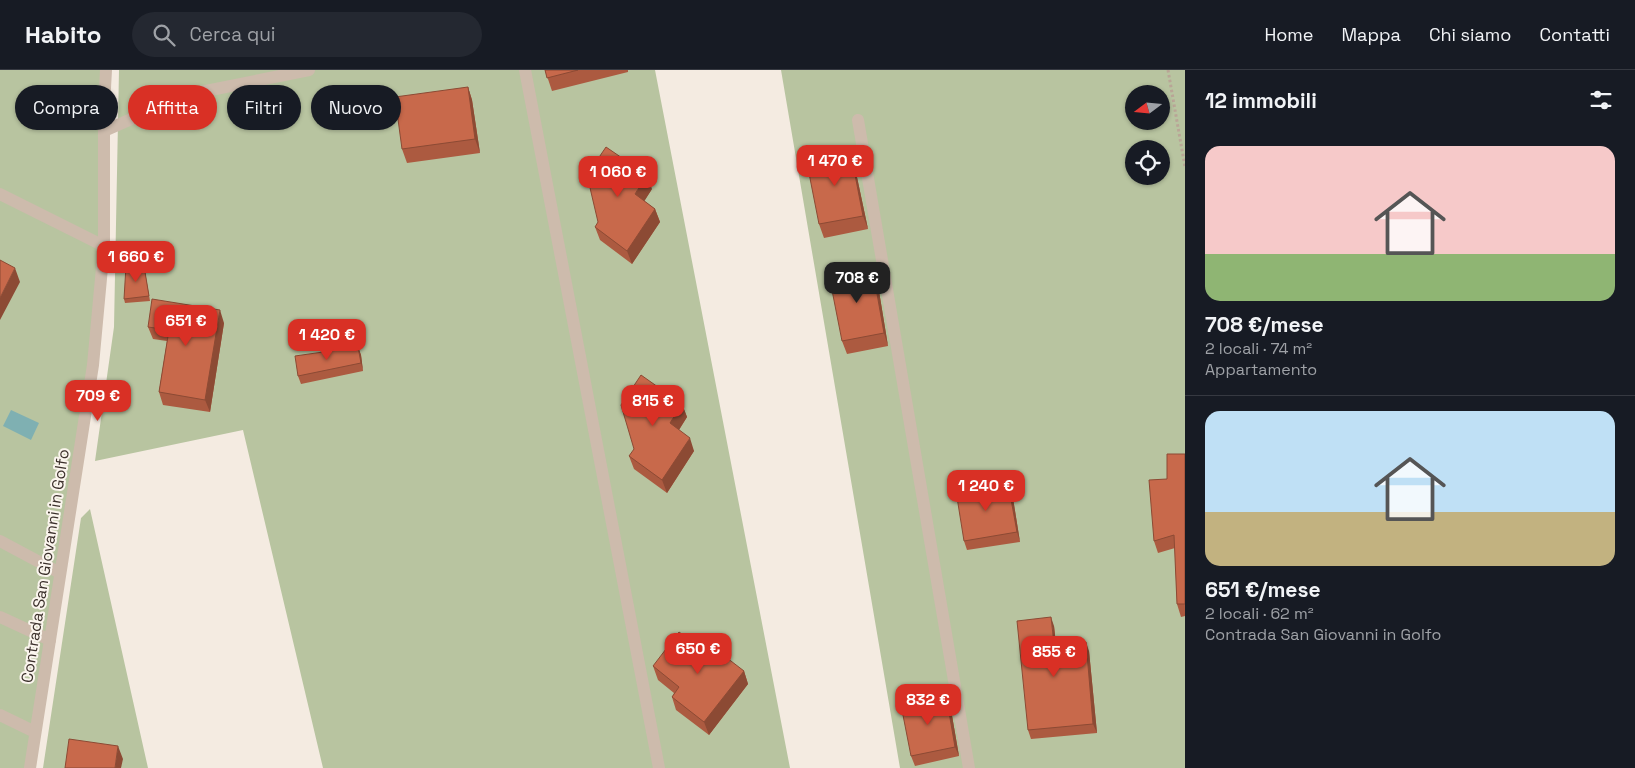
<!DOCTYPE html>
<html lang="it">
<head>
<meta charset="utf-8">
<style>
	body { margin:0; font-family:"Space Grotesk",sans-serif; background:#242831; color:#f1f3f6; height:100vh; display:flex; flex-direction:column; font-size:19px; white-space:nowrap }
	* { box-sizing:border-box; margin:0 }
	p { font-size:16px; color:#9ea1a6 }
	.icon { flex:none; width:28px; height:28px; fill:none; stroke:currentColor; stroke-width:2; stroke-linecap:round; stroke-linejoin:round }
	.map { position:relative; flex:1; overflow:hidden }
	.details { display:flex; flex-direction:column; background:#171b24; width:450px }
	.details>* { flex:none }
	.top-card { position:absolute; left:15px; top:15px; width:475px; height:45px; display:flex; gap:10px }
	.needle { width:32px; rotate:254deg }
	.buttons { position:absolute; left:1125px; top:15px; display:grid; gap:10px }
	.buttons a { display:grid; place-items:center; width:45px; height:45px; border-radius:50%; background:#171b24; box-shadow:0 1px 4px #0004; font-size:25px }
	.price { position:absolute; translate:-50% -42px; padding:0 11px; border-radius:10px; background:#d93025; color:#fff; font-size:16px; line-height:32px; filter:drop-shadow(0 1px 2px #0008) }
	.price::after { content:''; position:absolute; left:50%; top:30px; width:15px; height:11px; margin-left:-8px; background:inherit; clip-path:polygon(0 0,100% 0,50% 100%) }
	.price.active { background:#222; color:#fff }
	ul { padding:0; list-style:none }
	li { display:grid; align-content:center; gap:10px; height:265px; padding:0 20px }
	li+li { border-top:1px solid #363941 }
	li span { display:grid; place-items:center; height:155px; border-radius:15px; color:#555 }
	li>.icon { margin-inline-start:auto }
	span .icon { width:90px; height:90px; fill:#fffc; stroke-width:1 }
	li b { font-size:21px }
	h2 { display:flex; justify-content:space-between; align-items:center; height:60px; padding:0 20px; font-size:21px }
	.tag { padding:0 18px; border-radius:22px; background:#171b24; box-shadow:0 1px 4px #0004; font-size:18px; line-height:45px }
	.tag.active { background:#d93025; color:#fff }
	header { display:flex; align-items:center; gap:30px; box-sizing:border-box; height:70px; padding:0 25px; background:#171b24; border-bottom:1px solid #363941 }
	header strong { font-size:24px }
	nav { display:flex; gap:28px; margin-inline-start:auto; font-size:18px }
	.search { width:350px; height:45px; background:#242831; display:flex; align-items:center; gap:12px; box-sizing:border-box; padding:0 18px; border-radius:28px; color:#9ea1a6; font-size:19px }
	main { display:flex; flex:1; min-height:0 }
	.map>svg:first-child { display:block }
	.green { fill:#b8c4a0; fill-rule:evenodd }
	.water { fill:#7fb0b2 }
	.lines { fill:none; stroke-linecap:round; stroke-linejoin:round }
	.path { stroke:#b9a596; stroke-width:3; stroke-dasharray:2.5 2.5; stroke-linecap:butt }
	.service { stroke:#cdbbac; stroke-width:12 }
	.minor { stroke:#cdbbac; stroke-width:12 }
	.wall { fill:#ac5a40 }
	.shaded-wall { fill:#8c4a34 }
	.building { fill:#c8694b; stroke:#8c4a34 }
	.labels { text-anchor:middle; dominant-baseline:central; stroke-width:4; stroke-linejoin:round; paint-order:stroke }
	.street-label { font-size:16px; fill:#3b302b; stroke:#fbf5ee }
</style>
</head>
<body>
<header>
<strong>Habito</strong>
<div class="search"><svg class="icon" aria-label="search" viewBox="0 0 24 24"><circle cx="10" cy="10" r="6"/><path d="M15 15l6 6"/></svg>Cerca qui</div>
<nav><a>Home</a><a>Mappa</a><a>Chi siamo</a><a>Contatti</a></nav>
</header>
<main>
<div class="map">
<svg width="1185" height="698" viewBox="0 0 1185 698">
	<rect width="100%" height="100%" fill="#f4ebe1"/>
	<!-- green -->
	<path class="green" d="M 0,0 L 102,0 L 99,179 L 85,323 L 27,698 L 0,698 Z
		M 119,0 L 655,0 L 790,698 L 323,698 L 243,360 L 95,391 L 114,257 Z
		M 781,0 L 1185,0 L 1185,698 L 900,698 ZM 1134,24 L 1161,24 L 1161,51 L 1134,51 ZM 1134,79 L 1161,79 L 1161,106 L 1134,106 Z
		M 90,439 L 148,698 L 43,698 L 81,448 Z"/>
	<!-- water -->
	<path class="water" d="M 11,340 L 39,353 L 31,370 L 3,356 Z"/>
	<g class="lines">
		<!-- path -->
		<path class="path" d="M 1168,0 L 1185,97"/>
		<!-- service -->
		<path class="service" d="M 525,0 L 659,698
			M 858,50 L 969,698
			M 104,61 L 186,25 L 309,0
			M 0,547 L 50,570
			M 0,645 L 35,662"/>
		<!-- minor -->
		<path class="minor" d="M 0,124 L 104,176
			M 0,471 L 60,503
			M 30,698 L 93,295 L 104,176 L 104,36 L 106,0"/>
	</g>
	<!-- wall -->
	<path class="wall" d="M 545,0 L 628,0 L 628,2 L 552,21 Z
		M 468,17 L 472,30 L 480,83 L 407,93 L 402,79 Z
		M 850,79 L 854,93 L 868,159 L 824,168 L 819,154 Z
		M 652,119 L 644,131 L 655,139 L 660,152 L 632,194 L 600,170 L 595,157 Z
		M 144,196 L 145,201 L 150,231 L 125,233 L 124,229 Z
		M 872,196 L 877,209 L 888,276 L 847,284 L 842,271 Z
		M 224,253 L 210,342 L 163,335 L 159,322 L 167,271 L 153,269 L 148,257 Z
		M 358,277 L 361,285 L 363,301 L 301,314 L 298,306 Z
		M 682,334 L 687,347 L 679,360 L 694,381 L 667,423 L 634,399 L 629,386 Z
		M 1185,384 L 1185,546 L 1181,547 L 1177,534 L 1175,478 L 1158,483 L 1154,471 Z
		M 1008,413 L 1012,422 L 1020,472 L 967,480 L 964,471 Z
		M 1054,556 L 1056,574 L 1089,581 L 1097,663 L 1031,669 L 1028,660 Z
		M 709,584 L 744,601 L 748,614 L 709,665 L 676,640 L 672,627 L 674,623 L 658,610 L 653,596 Z
		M 946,625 L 950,634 L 959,686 L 915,696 L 911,686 Z"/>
	<!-- shaded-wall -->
	<path class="shaded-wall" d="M 468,17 L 472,30 L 480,83 L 475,69 Z
		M 850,79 L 854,93 L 868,159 L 863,146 Z
		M 647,105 L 652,119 L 640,138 L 635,124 Z
		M 655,139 L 660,152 L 632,194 L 627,181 Z
		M 872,196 L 877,209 L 888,276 L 884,263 Z
		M 15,198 L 20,212 L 0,250 L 0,228 Z
		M 220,240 L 224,253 L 210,342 L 205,330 Z
		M 358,277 L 361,285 L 363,301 L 361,293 Z
		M 682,334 L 687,347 L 675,366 L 670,353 Z
		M 690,368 L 694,381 L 667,423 L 662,410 Z
		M 1008,413 L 1012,422 L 1020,472 L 1017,462 Z
		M 1051,547 L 1054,556 L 1057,583 L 1054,574 Z
		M 1086,572 L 1089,581 L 1097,663 L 1093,654 Z
		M 744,601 L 748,614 L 709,665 L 704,652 Z
		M 946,625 L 950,634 L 959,686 L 955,677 Z
		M 118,676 L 123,689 L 121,698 L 115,698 Z"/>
	<!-- building -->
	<path class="building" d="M 545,0 L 578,0 L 547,8 Z
		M 468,17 L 475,69 L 402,79 L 395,27 Z
		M 606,77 L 647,105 L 635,124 L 655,139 L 627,181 L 595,157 L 598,152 L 587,105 Z
		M 850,79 L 863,146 L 819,154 L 806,88 Z
		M 0,190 L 15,198 L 0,228 Z
		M 126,196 L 144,196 L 149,226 L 124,229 Z
		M 872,196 L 884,263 L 842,271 L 829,205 Z
		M 152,229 L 220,240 L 205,330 L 159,322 L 169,260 L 148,257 Z
		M 358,277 L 361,293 L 298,306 L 295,286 Z
		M 641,305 L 682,334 L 670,353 L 690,368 L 662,410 L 629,386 L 634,379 L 621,335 Z
		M 1167,384 L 1185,384 L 1185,534 L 1177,534 L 1174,465 L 1154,471 L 1149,410 L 1167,409 Z
		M 1008,413 L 1017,462 L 964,471 L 956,421 Z
		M 1051,547 L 1054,574 L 1086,572 L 1093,654 L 1028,660 L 1017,551 Z
		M 679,562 L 709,584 L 714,578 L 744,601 L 704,652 L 672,627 L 679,617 L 653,596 Z
		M 946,625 L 955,677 L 911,686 L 901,635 Z
		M 69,669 L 118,676 L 115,698 L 65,698 Z"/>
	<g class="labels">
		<!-- street labels -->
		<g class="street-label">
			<text transform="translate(45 496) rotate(-81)">Contrada San Giovanni in Golfo</text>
		</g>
	</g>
</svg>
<div class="buttons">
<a><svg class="needle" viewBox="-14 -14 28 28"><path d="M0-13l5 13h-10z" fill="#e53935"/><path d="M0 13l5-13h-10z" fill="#9ea1a6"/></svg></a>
<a><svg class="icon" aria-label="locate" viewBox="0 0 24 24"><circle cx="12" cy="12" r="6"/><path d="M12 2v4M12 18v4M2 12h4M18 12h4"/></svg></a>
</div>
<b class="price" style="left:835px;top:117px">1 470 €</b>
<b class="price" style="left:618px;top:128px">1 060 €</b>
<b class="price" style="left:136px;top:213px">1 660 €</b>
<b class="price active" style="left:857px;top:234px">708 €</b>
<b class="price" style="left:186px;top:277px">651 €</b>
<b class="price" style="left:327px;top:291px">1 420 €</b>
<b class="price" style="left:98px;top:352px">709 €</b>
<b class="price" style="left:653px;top:357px">815 €</b>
<b class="price" style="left:986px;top:442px">1 240 €</b>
<b class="price" style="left:698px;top:605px">650 €</b>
<b class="price" style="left:1054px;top:608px">855 €</b>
<b class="price" style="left:928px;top:656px">832 €</b>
<div class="top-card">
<a class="tag">Compra</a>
<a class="tag active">Affitta</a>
<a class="tag">Filtri</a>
<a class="tag">Nuovo</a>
</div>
</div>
<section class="details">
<h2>12 immobili<svg class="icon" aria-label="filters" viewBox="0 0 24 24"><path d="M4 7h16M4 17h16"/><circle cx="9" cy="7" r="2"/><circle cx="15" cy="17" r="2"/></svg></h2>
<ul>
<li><span style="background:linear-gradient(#f6c9c9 70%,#8fb573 0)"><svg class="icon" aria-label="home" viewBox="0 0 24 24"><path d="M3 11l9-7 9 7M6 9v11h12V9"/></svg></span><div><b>708 €/mese</b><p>2 locali · 74 m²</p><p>Appartamento</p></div></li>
<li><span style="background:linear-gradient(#bfe0f5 65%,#c2b280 0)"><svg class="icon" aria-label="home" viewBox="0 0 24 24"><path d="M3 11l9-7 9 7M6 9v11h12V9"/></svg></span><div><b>651 €/mese</b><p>2 locali · 62 m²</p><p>Contrada San Giovanni in Golfo</p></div></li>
</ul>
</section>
</main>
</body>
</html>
